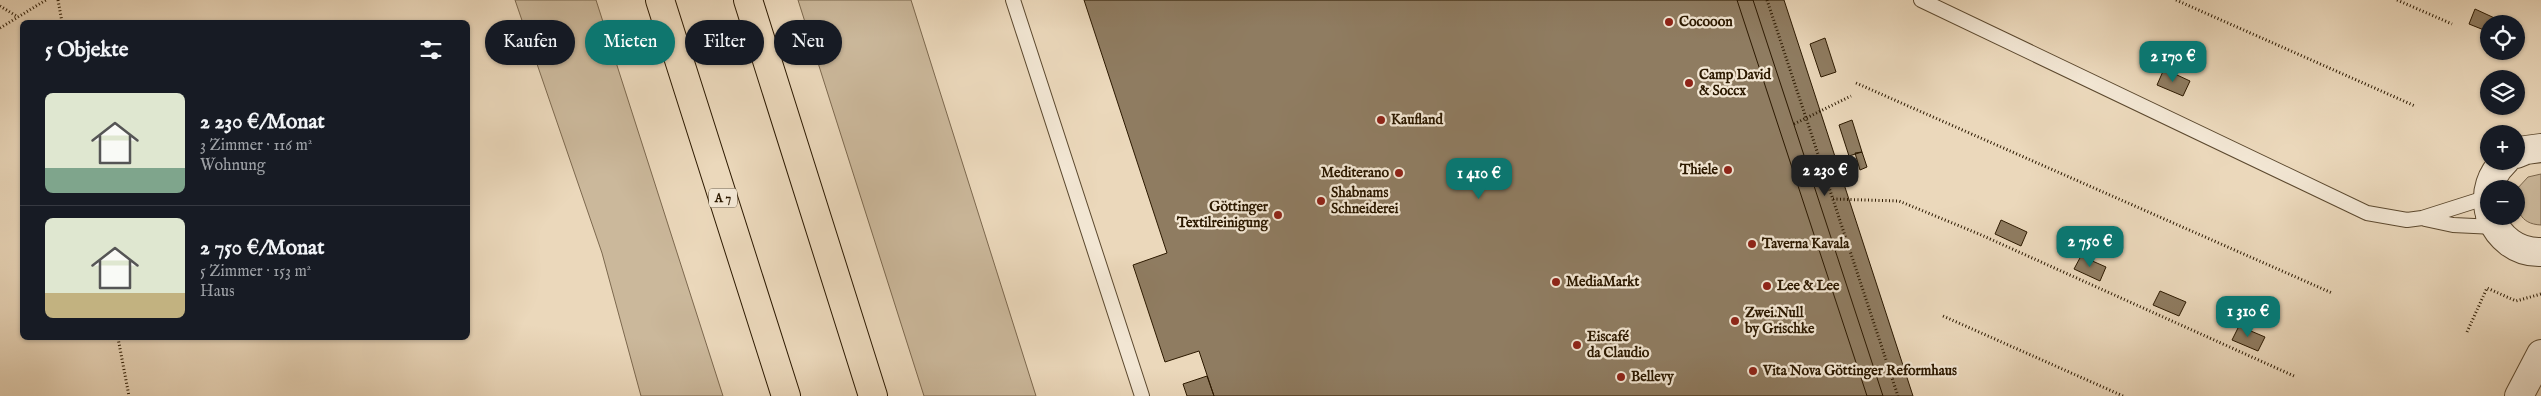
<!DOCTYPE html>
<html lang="de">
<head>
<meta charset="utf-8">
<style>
	body { margin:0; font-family:"IM FELL English",serif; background:#20242c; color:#f1f3f6; height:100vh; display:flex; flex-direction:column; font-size:19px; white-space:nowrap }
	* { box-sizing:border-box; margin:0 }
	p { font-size:16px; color:#9ea1a6 }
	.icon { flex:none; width:28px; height:28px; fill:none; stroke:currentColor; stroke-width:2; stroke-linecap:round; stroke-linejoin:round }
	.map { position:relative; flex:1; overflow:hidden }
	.panel { position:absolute; left:20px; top:20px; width:450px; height:320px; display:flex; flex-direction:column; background:#171b24; border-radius:8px; box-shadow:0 1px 4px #0004 }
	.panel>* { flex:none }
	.hud { position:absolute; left:485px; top:20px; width:475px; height:45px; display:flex; gap:10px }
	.tools { position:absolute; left:2480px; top:15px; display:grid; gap:10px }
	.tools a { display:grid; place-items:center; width:45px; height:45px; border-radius:50%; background:#171b24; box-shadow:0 1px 4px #0004; font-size:25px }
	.price { position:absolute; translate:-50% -42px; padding:0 11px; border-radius:10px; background:#0f766e; color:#fff; font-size:16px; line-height:32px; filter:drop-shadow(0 1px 2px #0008) }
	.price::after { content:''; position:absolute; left:50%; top:30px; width:15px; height:11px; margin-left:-8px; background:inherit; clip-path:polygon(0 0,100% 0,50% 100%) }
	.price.active { background:#222; color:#fff }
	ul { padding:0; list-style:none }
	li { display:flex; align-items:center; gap:15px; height:125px; padding:0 25px }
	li+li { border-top:1px solid #363941 }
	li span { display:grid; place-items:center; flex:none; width:140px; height:100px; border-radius:8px; color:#555 }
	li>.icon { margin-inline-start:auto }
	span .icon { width:60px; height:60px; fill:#fffc; stroke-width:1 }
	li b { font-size:21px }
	h2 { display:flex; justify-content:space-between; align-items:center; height:60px; padding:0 25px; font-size:21px }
	.tag { padding:0 18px; border-radius:22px; background:#171b24; box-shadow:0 1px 4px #0004; font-size:18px; line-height:45px }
	.tag.active { background:#0f766e; color:#fff }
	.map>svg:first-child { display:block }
	.green { fill:#cbb89b; stroke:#7c684e }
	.building { fill:#8f7c61; stroke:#2c1900 }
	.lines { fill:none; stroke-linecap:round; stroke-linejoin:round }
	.service-casing { stroke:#5c492f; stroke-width:16 }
	.minor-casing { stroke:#5c492f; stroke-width:30 }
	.motorway-casing { stroke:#2c1900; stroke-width:30 }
	.path { stroke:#2c1900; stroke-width:3; stroke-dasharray:1 2.5; stroke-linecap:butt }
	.service { stroke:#f2e6d3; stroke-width:14 }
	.minor { stroke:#f2e6d3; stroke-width:28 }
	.motorway { stroke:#ebd8bb; stroke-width:28 }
	.poi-dot { fill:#8f2418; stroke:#f2e6d3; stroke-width:2 }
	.labels { text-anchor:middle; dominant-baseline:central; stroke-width:4.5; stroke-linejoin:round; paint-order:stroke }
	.shield { fill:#f2e6d3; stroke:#67563f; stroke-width:1 }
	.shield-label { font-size:12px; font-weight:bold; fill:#2c1900 }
	.poi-label { font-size:14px; font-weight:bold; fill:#2c1900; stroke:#f2e6d3; text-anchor:start }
</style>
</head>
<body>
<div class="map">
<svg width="2541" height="396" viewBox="0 0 2541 396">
	<rect width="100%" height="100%" fill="#ebd8bb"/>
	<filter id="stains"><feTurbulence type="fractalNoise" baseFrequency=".004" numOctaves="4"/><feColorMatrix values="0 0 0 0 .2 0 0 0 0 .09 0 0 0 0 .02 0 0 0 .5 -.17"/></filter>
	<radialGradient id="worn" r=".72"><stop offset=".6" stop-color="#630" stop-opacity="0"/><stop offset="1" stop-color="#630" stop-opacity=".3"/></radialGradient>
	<!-- green -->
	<path class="green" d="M 515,0 L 596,0 L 723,396 L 641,396 L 602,253 Z
		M 798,0 L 911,0 L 1036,396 L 924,396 Z
		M 2541,174 L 2541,225 C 2519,224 2516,209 2516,190 L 2528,177 Z"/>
	<!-- building -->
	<path class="building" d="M 1084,0 L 1753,0 L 1883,396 L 1214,396 L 1199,351 L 1165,362 L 1133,265 L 1167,253 Z
		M 1737,0 L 1784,0 L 1913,396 L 1867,396 Z
		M 2475,9 L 2501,21 L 2499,24 L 2489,24 L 2489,32 L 2469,24 Z
		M 1825,38 L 1836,72 L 1821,77 L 1810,44 Z
		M 2164,69 L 2190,81 L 2183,96 L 2157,85 Z
		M 1852,120 L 1862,152 L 1849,156 L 1839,125 Z
		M 1862,152 L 1867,167 L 1860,170 L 1855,153 Z
		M 2001,220 L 2027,232 L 2021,246 L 1995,234 Z
		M 2081,256 L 2106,267 L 2100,281 L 2074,269 Z
		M 2160,291 L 2186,302 L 2179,316 L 2153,305 Z
		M 2239,326 L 2265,337 L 2258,351 L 2232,340 Z
		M 1207,376 L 1214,396 L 1187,396 L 1183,384 Z"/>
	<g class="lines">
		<defs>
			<path id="service" d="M 1013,0 L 1142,396
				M 1921,0 L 2367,213 L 2407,220 L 2422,218 L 2488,197
				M 2425,219 L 2453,225 L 2495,227"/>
			<path id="minor" d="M 2516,154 L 2526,150 L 2541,148
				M 2489,211 C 2485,192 2491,174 2505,161
				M 2490,216 C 2499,238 2517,253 2541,252
				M 2519,396 L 2541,354"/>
			<path id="motorway" d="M 660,0 L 786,396
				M 748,0 L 873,396"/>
		</defs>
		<!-- service casing -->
		<use href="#service" class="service-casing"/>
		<!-- minor casing -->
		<use href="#minor" class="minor-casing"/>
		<!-- motorway casing -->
		<use href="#motorway" class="motorway-casing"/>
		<!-- path -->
		<path class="path" d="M 58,0 L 62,22
			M 1767,0 L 1898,396
			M 2176,0 L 2415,106
			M 2397,0 L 2452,24
			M 0,6 L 18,17
			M 0,28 L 46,0
			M 1856,83 L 2332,293
			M 1794,124 L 1851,96
			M 1833,199 L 1899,201 L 1979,234 L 2294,376
			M 1943,316 L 2123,396
			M 2467,332 L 2487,288 L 2516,301 L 2541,294
			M 118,338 L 129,396"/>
		<!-- service -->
		<use href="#service" class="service"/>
		<!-- minor -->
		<use href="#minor" class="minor"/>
		<!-- motorway -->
		<use href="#motorway" class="motorway"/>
	</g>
	<!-- markers -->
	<g class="poi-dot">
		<circle cx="1669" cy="22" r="5"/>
		<circle cx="1689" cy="83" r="5"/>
		<circle cx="1381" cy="120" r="5"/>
		<circle cx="1728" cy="170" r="5"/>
		<circle cx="1399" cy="173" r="5"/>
		<circle cx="1321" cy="201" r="5"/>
		<circle cx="1278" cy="215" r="5"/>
		<circle cx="1752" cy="244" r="5"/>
		<circle cx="1556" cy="282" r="5"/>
		<circle cx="1767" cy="286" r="5"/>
		<circle cx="1735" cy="321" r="5"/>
		<circle cx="1577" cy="345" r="5"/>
		<circle cx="1753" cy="371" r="5"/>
		<circle cx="1621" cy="377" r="5"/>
	</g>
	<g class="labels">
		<!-- shield labels -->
		<rect class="shield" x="709" y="188.5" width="28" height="19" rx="4"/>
		<g class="shield-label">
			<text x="723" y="198">A 7</text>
		</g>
		<!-- poi labels -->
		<g class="poi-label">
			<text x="1679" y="22">Cocooon</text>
			<text x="1699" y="75">Camp David<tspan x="1699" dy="16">&amp; Soccx</tspan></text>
			<text x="1391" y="120">Kaufland</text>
			<text x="1718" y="170" text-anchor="end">Thiele</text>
			<text x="1389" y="173" text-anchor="end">Mediterano</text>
			<text x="1331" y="193">Shabnams<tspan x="1331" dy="16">Schneiderei</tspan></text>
			<text x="1268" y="207" text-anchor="end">Göttinger<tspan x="1268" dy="16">Textilreinigung</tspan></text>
			<text x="1762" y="244">Taverna Kavala</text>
			<text x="1566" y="282">MediaMarkt</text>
			<text x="1777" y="286">Lee &amp; Lee</text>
			<text x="1745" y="313">Zwei.Null<tspan x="1745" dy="16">by Grischke</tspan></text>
			<text x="1587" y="337">Eiscafé<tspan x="1587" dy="16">da Claudio</tspan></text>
			<text x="1763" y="371">Vita Nova Göttinger Reformhaus</text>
			<text x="1631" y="377">Bellevy</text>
		</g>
	</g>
	<rect width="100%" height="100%" filter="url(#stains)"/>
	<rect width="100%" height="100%" fill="url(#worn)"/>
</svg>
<div class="tools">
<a><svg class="icon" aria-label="locate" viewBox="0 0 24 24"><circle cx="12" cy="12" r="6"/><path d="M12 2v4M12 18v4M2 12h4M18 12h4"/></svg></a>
<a><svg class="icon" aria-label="layers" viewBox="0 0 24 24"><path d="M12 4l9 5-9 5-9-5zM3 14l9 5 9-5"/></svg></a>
<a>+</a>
<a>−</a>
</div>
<b class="price" style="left:2173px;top:83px">2 170 €</b>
<b class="price active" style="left:1825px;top:197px">2 230 €</b>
<b class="price" style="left:1479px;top:200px">1 410 €</b>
<b class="price" style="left:2090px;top:268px">2 750 €</b>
<b class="price" style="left:2248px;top:338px">1 310 €</b>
<div class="hud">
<a class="tag">Kaufen</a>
<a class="tag active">Mieten</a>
<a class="tag">Filter</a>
<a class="tag">Neu</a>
</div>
<section class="panel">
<h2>5 Objekte<svg class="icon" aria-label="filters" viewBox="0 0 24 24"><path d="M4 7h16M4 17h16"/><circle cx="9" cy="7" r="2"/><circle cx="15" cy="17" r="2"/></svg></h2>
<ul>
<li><span style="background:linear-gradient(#dfe7d0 75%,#7fa58c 0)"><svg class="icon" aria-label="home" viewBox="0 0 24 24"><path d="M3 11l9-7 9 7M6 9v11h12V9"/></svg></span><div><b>2 230 €/Monat</b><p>3 Zimmer · 116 m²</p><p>Wohnung</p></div></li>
<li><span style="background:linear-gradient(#dfe7d0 75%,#c2b280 0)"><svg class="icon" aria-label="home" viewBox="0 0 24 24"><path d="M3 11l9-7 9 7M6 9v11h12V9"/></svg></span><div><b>2 750 €/Monat</b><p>5 Zimmer · 153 m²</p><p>Haus</p></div></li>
</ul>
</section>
</div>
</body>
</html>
